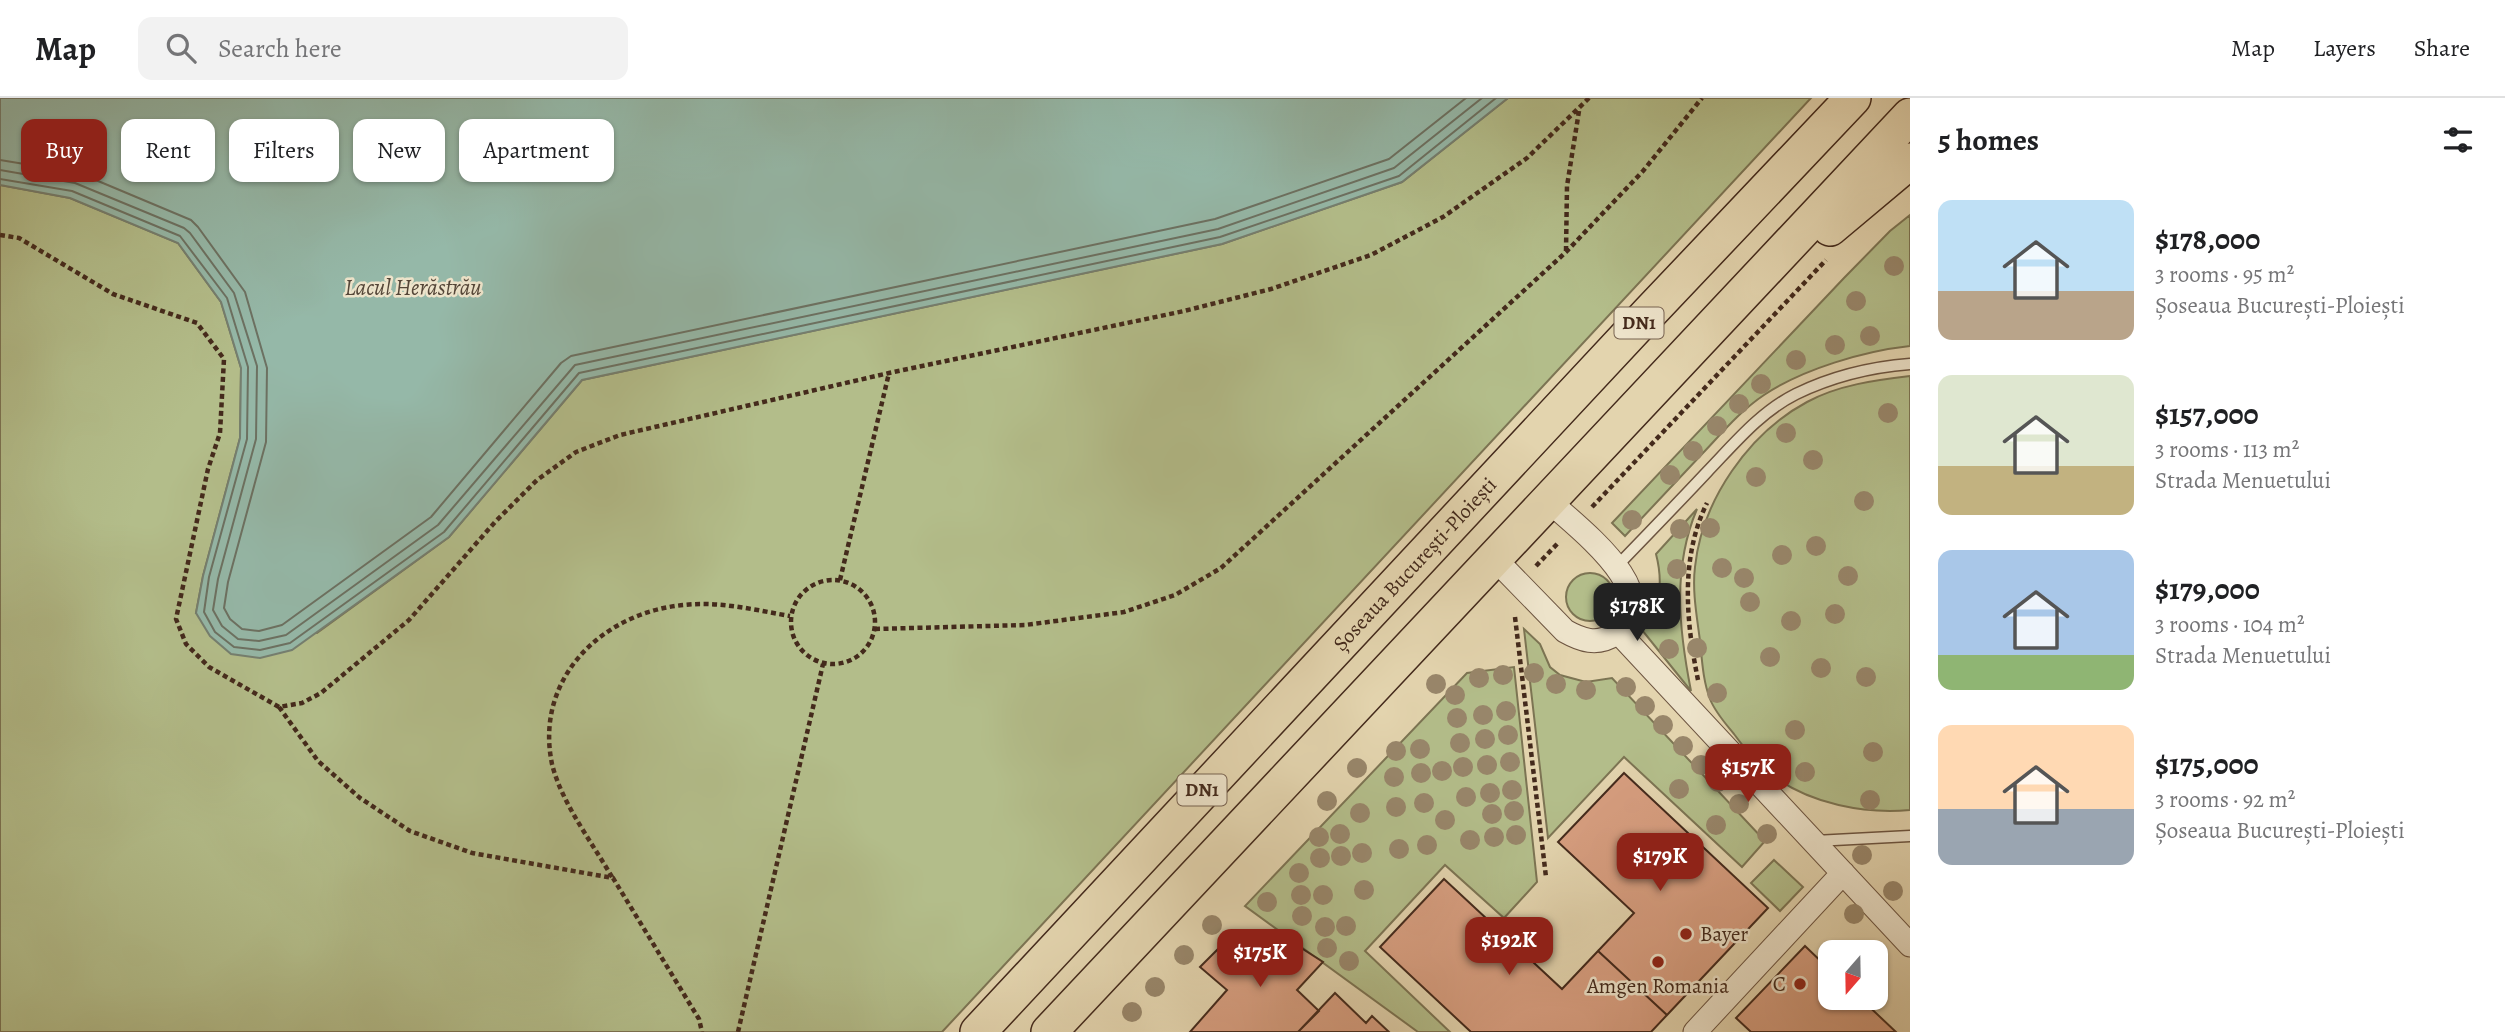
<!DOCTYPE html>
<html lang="en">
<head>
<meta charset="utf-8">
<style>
	body { margin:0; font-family:Alegreya,serif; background:#f2f2f2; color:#202124; height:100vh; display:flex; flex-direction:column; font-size:26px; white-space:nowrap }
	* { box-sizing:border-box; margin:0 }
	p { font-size:23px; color:#757577 }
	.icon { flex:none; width:38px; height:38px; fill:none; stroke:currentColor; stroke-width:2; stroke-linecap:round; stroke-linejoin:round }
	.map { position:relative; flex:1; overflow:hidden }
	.drawer { display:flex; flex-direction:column; background:#fff; width:595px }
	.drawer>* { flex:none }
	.hud { position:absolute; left:21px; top:21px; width:665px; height:63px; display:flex; gap:14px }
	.needle { width:46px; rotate:200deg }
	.tools { position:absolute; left:1818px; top:842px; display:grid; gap:14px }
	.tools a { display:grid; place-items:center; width:70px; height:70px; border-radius:14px; background:#fff; box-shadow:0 2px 5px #0004; font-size:35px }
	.price { position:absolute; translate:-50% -60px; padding:0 16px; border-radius:14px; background:#8f2418; color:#fff; font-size:23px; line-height:46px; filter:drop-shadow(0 2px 4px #0008) }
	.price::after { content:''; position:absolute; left:50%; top:42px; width:21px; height:16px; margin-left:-10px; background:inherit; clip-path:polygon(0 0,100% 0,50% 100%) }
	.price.active { background:#222; color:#fff }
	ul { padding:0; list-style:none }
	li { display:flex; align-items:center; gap:21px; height:175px; padding:0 28px }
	li span { display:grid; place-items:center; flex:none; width:196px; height:140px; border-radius:14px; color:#555 }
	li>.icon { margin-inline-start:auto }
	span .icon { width:84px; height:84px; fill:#fffc; stroke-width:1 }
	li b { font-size:30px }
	h2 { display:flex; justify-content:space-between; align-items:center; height:84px; padding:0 28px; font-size:30px }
	.tag { padding:0 24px; border-radius:14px; background:#fff; box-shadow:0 2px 5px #0004; font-size:24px; line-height:63px }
	.tag.active { background:#8f2418; color:#fff }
	header { display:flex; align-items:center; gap:42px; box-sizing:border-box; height:98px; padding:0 35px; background:#fff; border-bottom:2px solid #e0e0e0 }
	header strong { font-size:33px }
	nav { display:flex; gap:38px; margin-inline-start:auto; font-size:24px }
	.search { width:490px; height:63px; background:#f2f2f2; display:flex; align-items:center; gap:18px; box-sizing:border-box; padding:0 24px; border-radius:14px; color:#757577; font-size:26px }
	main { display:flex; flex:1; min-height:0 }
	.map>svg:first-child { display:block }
	.green { fill:#b3bd8a; stroke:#7c7453; stroke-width:2 }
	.water { fill:#95b8a8; stroke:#757f70; stroke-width:2 }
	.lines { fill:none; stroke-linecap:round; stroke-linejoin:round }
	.shore { stroke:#6c7162; stroke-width:2 }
	.building { fill:#d79e80; stroke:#442a1c; stroke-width:2 }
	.service-casing { stroke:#6c5440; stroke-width:13 }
	.minor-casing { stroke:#6c5440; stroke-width:25 }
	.primary-casing { stroke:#442a1c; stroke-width:38 }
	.path { stroke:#442a1c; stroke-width:4.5; stroke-dasharray:5 3.5; stroke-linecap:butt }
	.service { stroke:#ede3ca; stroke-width:10 }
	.minor { stroke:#ede3ca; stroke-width:23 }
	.primary { stroke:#e3d4ae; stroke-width:35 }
	.tree { fill:#98866a }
	.poi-dot { fill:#8f2418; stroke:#ede3ca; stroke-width:2.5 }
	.labels { text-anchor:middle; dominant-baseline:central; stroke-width:5; stroke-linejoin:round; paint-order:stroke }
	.shield { fill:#ede3ca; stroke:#776250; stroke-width:2 }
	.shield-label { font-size:19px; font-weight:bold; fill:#442a1c }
	.street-label { font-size:21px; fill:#442a1c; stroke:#ede3ca }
	.poi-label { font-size:21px; fill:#442a1c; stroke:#ede3ca; text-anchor:start }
	.water-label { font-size:23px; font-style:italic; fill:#544638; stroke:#ede3ca }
</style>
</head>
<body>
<header>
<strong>Map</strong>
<div class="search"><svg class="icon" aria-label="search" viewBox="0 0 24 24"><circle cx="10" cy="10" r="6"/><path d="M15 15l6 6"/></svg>Search here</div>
<nav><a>Map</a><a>Layers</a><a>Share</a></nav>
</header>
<main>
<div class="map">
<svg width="1910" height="934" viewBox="0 0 1910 934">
	<rect width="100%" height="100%" fill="#e3d4ae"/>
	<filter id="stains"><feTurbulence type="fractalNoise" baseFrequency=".00286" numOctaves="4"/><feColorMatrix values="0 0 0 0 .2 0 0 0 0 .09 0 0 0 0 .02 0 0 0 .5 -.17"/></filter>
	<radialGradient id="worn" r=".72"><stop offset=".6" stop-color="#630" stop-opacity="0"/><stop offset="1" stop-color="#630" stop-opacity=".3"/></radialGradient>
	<!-- green -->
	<path class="green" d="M 1508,0 L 1811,0 L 942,934 L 0,934 L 0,87 L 70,100 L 178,145 L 221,204 L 241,270 L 240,340 L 203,478 L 196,515 L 317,535 L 449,439 L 582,282 L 1222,146 L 1402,84 Z
		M 1910,117 L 1910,248 C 1864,253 1803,271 1764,297 C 1740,313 1722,335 1702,356 C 1677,383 1651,410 1625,438 L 1612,425 L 1844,180 L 1890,133 Z
		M 1910,278 L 1910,712 C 1864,716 1811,706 1773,678 C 1758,667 1745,651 1734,636 C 1725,625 1715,614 1710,601 C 1703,583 1702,562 1700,543 C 1697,519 1692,493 1695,469 C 1702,402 1749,335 1807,304 C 1838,287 1876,282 1910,278 Z
		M 1697,411 C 1672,470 1679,532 1691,593 L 1642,532 C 1661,510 1663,483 1656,456 Z
		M1566 499a24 24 0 1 1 48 0a24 24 0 1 1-48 0Z
		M 1524,531 L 1540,546 L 1550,569 L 1560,577 L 1586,584 L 1612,580 L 1765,743 L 1742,769 L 1624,659 L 1548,740 Z
		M 1514,569 L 1537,784 L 1504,820 L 1445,767 L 1365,853 L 1450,934 L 1418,934 L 1245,808 L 1467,575 Z
		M 1774,762 L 1803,789 L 1780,813 L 1751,785 Z"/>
	<!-- water -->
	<path class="water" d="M 0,0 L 1508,0 L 1402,84 L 1222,146 L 582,282 L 449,439 L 292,552 L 260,560 L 231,556 L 210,538 L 196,515 L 203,478 L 240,340 L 241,270 L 221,204 L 178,145 L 70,100 L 0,87 Z"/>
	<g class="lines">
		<!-- shore -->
		<path class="shore" d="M 0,62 L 79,75 L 191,122 L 198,129 L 245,194 L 267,270 L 266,344 L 228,484 L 224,510 L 230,521 L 242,531 L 259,533 L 282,527 L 431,419 L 561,265 L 571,258 L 1215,121 L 1389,61 L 1466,0
			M 0,72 L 75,85 L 184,130 L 190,135 L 234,195 L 257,268 L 256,341 L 218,481 L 213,512 L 222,528 L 238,541 L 259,543 L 286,537 L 438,427 L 575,267 L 1218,131 L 1394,70 L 1482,0
			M 0,81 L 72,93 L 180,138 L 227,200 L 248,269 L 247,341 L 209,479 L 204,514 L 215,534 L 234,549 L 260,552 L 290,545 L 444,434 L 579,275 L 1220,139 L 1399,78 L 1496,0"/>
	</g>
	<!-- building -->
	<path class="building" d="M 1624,675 L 1768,810 L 1667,917 L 1598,853 L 1634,815 L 1558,744 Z
		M 1444,781 L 1562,891 L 1598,853 L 1667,917 L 1651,934 L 1471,934 L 1380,849 Z
		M 1281,837 L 1323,864 L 1297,892 L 1319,913 L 1298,934 L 1190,934 L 1227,892 L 1200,869 L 1230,839 L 1264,856 Z
		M 1805,848 L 1830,872 L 1830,900 L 1860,900 L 1896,934 L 1751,934 L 1736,920 Z
		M 1335,895 L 1366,925 L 1372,918 L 1389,934 L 1298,934 Z"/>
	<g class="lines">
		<defs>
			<path id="service" d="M 1617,468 C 1647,437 1677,406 1707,374 C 1734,346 1760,314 1796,296 C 1831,279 1871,269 1910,266
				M 1815,743 L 1910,738"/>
			<path id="minor" d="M 1494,460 L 1565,533 C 1581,542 1597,548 1615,536 C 1671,497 1575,428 1548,402
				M 1618,534 L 1910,847
				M 1695,934 L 1843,775"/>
			<g id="primary">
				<path d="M 1830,130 L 1910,63"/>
				<path id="s1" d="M 978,934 L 1650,214 L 1853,0"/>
				<path d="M 1049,934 L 1910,18"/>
			</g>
		</defs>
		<!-- service casing -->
		<use href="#service" class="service-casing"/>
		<!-- minor casing -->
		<use href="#minor" class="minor-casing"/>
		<!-- primary casing -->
		<use href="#primary" class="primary-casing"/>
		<!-- path -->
		<path class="path" d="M 0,137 L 19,140 L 113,196 L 197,225 L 224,261 L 220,335 L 208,371 L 176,521 L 186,546 L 209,569 L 279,609 L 302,605 L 321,595 L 409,522 L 495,424 L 537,382 L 576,354 L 620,337 L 889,275 L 1184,213 L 1271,191 L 1371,157 L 1443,119 L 1527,60 L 1589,0
			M 1566,153 L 1567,88 L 1579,13
			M 1592,409 L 1826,162
			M 1536,468 L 1559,444
			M 840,482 L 889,275
			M791 524a42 42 0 1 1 84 0a42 42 0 1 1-84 0Z
			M 1515,519 L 1546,779
			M 875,531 L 1025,527 L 1124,514 L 1175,497 L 1221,470 L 1566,154 L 1643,73 L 1702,0
			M 1698,582 C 1686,523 1680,460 1707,405
			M 279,609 L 318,663 L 360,700 L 410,733 L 472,755 L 613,780 L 699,921 L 702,934
			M 612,779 C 593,746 561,704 552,666 C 534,580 603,514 684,507 C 720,503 755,512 790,518
			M 738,934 L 823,566"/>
		<!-- service -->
		<use href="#service" class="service"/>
		<!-- minor -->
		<use href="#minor" class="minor"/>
		<!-- primary -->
		<use href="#primary" class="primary"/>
	</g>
	<!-- trees -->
	<g class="tree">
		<circle cx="1894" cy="168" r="10"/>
		<circle cx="1856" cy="203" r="10"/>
		<circle cx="1870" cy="238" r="10"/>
		<circle cx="1835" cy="247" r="10"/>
		<circle cx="1796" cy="262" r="10"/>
		<circle cx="1761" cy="286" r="10"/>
		<circle cx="1739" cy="306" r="10"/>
		<circle cx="1888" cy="315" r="10"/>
		<circle cx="1717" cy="328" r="10"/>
		<circle cx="1786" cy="335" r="10"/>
		<circle cx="1693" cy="353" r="10"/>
		<circle cx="1813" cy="362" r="10"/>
		<circle cx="1670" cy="377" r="10"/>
		<circle cx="1756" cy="379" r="10"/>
		<circle cx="1864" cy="403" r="10"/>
		<circle cx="1632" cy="422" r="10"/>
		<circle cx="1710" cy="430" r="10"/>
		<circle cx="1680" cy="431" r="10"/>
		<circle cx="1816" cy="448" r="10"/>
		<circle cx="1782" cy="457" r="10"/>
		<circle cx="1722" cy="470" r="10"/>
		<circle cx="1677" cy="471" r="10"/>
		<circle cx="1848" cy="478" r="10"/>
		<circle cx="1744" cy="480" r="10"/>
		<circle cx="1750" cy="504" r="10"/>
		<circle cx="1657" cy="513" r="10"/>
		<circle cx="1835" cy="516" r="10"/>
		<circle cx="1791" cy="523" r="10"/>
		<circle cx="1697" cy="550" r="10"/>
		<circle cx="1669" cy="551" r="10"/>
		<circle cx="1770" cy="559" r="10"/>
		<circle cx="1821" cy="570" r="10"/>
		<circle cx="1534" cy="575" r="10"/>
		<circle cx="1503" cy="577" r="10"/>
		<circle cx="1866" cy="579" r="10"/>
		<circle cx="1479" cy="580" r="10"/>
		<circle cx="1436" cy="586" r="10"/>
		<circle cx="1556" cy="586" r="10"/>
		<circle cx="1626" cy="589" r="10"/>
		<circle cx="1586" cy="592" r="10"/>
		<circle cx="1717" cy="595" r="10"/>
		<circle cx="1455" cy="597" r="10"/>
		<circle cx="1645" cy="608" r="10"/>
		<circle cx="1506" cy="613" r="10"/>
		<circle cx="1483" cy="617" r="10"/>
		<circle cx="1457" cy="620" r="10"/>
		<circle cx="1663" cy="627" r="10"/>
		<circle cx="1795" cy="632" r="10"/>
		<circle cx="1508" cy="637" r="10"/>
		<circle cx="1485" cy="641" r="10"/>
		<circle cx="1460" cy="645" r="10"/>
		<circle cx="1683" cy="648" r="10"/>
		<circle cx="1420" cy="651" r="10"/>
		<circle cx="1396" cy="653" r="10"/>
		<circle cx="1873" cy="654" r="10"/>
		<circle cx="1510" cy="664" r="10"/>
		<circle cx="1487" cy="667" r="10"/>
		<circle cx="1701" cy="667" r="10"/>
		<circle cx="1463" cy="669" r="10"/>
		<circle cx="1357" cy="670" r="10"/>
		<circle cx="1442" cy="673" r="10"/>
		<circle cx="1805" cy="674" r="10"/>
		<circle cx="1421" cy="675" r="10"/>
		<circle cx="1394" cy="679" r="10"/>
		<circle cx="1718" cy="684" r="10"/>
		<circle cx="1679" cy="691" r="10"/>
		<circle cx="1512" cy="692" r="10"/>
		<circle cx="1490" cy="695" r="10"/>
		<circle cx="1466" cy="699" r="10"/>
		<circle cx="1870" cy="702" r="10"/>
		<circle cx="1327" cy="703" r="10"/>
		<circle cx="1424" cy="705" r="10"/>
		<circle cx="1739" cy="706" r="10"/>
		<circle cx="1396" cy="709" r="10"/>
		<circle cx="1514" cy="713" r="10"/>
		<circle cx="1360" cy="715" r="10"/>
		<circle cx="1492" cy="716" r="10"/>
		<circle cx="1445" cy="722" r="10"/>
		<circle cx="1716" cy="727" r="10"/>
		<circle cx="1340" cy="736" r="10"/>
		<circle cx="1767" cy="736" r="10"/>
		<circle cx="1516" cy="737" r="10"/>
		<circle cx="1319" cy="739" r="10"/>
		<circle cx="1494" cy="739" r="10"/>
		<circle cx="1470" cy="742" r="10"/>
		<circle cx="1427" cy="747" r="10"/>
		<circle cx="1399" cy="751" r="10"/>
		<circle cx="1362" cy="755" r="10"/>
		<circle cx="1862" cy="757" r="10"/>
		<circle cx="1341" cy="758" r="10"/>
		<circle cx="1320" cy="760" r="10"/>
		<circle cx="1299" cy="775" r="10"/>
		<circle cx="1364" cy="792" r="10"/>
		<circle cx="1893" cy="793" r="10"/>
		<circle cx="1301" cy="797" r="10"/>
		<circle cx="1323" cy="797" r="10"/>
		<circle cx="1267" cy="804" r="10"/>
		<circle cx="1854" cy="816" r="10"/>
		<circle cx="1302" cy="818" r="10"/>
		<circle cx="1212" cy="827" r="10"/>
		<circle cx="1346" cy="828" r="10"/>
		<circle cx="1325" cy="829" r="10"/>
		<circle cx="1327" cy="850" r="10"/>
		<circle cx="1184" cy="857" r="10"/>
		<circle cx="1349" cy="863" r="10"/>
		<circle cx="1155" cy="889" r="10"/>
		<circle cx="1132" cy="914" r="10"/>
	</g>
	<!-- markers -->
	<g class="poi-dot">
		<circle cx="1686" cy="836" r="7"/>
		<circle cx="1658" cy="864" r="7"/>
		<circle cx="1800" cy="886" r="7"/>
	</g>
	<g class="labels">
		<!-- shield labels -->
		<g class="shield">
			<rect x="1614.5" y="209.5" width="49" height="31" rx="5"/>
			<rect x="1177.5" y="676.5" width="49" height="31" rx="5"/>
		</g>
		<g class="shield-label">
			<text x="1639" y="225">DN1</text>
			<text x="1202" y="692">DN1</text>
		</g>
		<!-- street labels -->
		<g class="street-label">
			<text stroke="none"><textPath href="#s1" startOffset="640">Șoseaua București-Ploiești</textPath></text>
		</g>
		<!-- poi labels -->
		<g class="poi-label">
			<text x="1700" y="836">Bayer</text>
			<text x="1786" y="886" text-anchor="end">C</text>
			<text x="1658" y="888" text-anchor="middle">Amgen Romania</text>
		</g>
		<!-- water labels -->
		<g class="water-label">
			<text x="413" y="189">Lacul Herăstrău</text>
		</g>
	</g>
	<rect width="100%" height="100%" filter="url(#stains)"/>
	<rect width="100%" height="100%" fill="url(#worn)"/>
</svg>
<div class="tools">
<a><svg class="needle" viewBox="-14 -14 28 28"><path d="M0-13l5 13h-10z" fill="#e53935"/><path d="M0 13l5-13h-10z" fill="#757577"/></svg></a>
</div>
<b class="price active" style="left:1637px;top:545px">$178K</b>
<b class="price" style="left:1748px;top:706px">$157K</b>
<b class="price" style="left:1660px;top:795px">$179K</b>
<b class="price" style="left:1509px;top:879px">$192K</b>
<b class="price" style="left:1260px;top:891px">$175K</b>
<div class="hud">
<a class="tag active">Buy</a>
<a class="tag">Rent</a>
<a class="tag">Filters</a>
<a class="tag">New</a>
<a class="tag">Apartment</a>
</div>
</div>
<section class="drawer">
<h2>5 homes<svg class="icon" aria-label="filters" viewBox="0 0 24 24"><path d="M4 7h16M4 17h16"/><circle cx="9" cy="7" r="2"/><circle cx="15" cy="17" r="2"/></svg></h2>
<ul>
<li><span style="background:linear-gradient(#bfe0f5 65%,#b9a48a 0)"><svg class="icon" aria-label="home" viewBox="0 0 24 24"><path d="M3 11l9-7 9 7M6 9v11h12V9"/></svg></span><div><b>$178,000</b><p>3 rooms · 95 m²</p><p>Șoseaua București-Ploiești</p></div></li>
<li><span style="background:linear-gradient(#dfe7d0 65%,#c2b280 0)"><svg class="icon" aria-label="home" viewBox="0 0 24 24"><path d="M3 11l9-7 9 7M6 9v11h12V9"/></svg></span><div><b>$157,000</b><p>3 rooms · 113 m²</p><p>Strada Menuetului</p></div></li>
<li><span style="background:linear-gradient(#a9c7e8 75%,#8fb573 0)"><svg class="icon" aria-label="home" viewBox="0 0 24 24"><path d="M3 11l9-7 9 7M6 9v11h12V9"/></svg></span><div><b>$179,000</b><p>3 rooms · 104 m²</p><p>Strada Menuetului</p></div></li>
<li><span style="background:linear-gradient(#ffd9b3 60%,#9aa5b1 0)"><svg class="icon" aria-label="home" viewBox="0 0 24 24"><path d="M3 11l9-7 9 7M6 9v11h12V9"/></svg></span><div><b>$175,000</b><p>3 rooms · 92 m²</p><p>Șoseaua București-Ploiești</p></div></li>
</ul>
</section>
</main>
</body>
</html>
